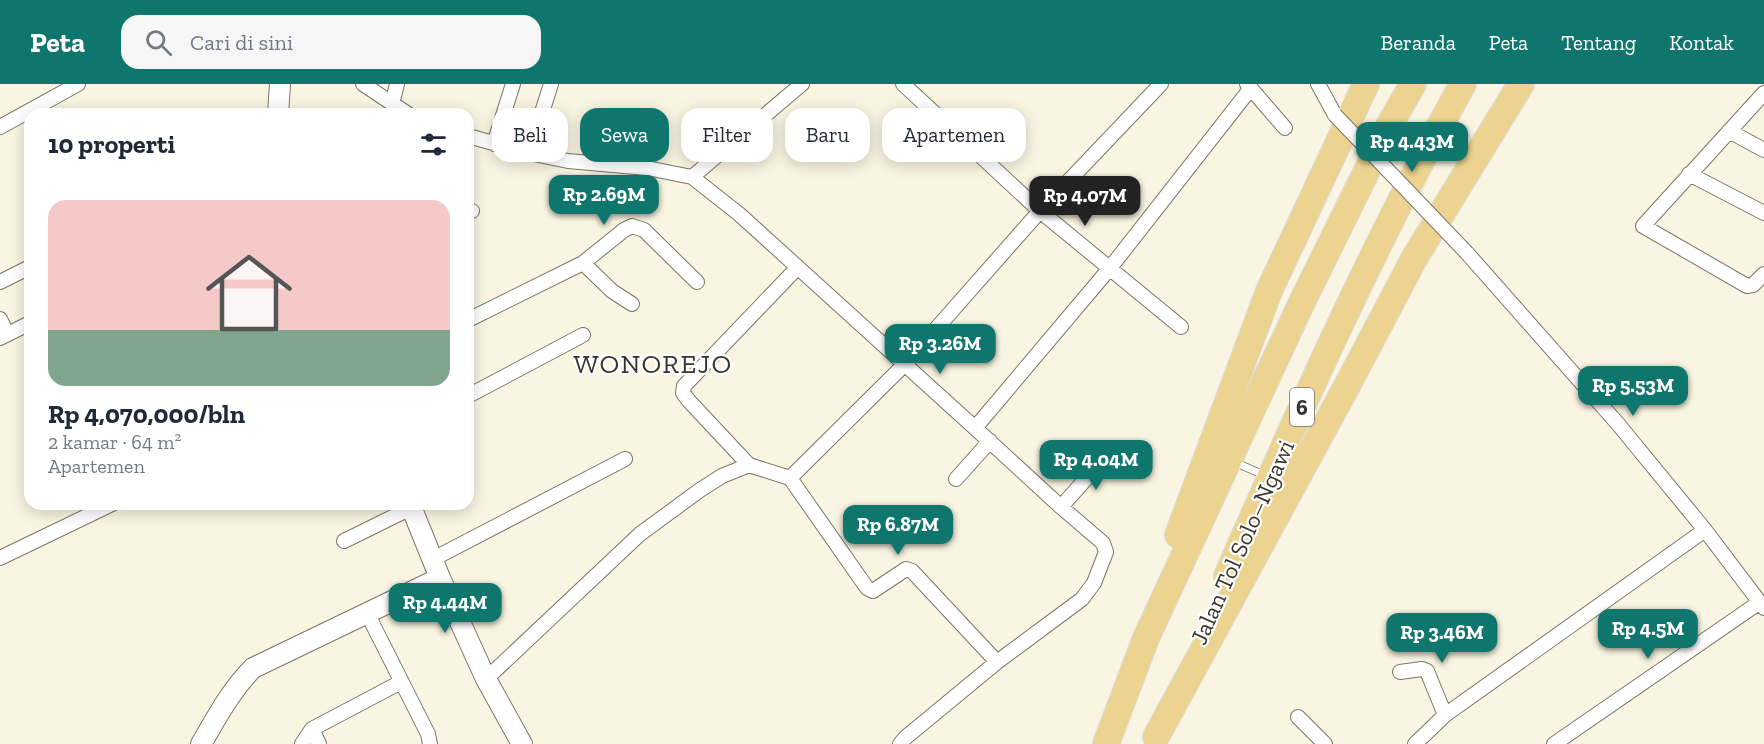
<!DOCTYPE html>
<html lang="id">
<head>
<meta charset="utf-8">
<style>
	body { margin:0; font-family:"Zilla Slab",serif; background:#f6f6f7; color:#1f2937; height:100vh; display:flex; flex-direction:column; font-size:22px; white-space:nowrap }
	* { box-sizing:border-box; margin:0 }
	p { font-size:20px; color:#747a83 }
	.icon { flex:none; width:33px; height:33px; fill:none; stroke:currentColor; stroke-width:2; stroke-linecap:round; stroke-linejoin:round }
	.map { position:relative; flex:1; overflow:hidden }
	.side { position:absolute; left:24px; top:24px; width:450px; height:402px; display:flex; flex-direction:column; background:#fff; border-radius:18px; box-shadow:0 3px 15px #0003 }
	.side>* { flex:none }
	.hud { position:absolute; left:492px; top:24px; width:570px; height:54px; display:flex; gap:12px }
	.price { position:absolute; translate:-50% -51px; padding:0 14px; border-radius:12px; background:#0f766e; color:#fff; font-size:20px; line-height:39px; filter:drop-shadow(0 2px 3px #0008) }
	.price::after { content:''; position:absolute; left:50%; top:36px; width:18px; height:14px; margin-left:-9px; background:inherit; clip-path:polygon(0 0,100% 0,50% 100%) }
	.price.on { background:#222; color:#fff }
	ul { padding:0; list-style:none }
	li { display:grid; align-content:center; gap:12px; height:318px; padding:0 24px }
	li+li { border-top:2px solid #e0e1e3 }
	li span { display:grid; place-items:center; height:186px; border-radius:18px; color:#555 }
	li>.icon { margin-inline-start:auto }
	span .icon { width:108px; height:108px; fill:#fffc; stroke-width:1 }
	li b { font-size:26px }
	h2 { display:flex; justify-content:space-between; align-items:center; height:72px; padding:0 24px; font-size:26px }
	.tag { padding:0 21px; border-radius:18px; background:#fff; box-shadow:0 3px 15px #0003; font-size:21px; line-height:54px }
	.tag.on { background:#0f766e; color:#fff }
	header { display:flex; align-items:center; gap:36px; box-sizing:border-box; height:84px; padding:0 30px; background:#0f766e; color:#fff }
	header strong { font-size:28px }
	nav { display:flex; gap:33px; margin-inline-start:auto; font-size:21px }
	.search { width:420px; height:54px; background:#f6f6f7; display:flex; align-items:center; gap:15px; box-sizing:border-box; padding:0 21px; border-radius:18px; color:#747a83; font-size:22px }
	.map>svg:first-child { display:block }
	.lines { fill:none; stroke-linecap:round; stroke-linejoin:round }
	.lane-casing { stroke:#797665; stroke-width:9 }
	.street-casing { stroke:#797665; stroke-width:16 }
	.secondary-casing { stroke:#797665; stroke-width:22 }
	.highway-casing { stroke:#dbdbd9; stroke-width:28 }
	.lane { stroke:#fff; stroke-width:7 }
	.street { stroke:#fff; stroke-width:14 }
	.secondary { stroke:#fff; stroke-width:20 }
	.highway { stroke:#ecd490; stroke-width:26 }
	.street-bridge-casing { stroke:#797665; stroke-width:16; stroke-linecap:butt }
	.street-bridge { stroke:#fff; stroke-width:14 }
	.labels { text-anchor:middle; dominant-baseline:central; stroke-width:4.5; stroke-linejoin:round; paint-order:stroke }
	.shield { fill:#fff; stroke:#72726d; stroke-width:1.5 }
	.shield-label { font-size:22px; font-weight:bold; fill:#36352e }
	.street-label { font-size:24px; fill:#36352e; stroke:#fff }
	.quarter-label { font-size:27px; letter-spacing:1.5px; fill:#36352e; stroke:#fff }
</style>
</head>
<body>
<header>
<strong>Peta</strong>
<div class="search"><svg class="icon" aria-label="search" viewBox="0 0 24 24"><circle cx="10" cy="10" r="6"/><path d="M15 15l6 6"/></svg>Cari di sini</div>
<nav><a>Beranda</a><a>Peta</a><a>Tentang</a><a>Kontak</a></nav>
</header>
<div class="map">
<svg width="1764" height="660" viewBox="0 0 1764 660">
	<rect width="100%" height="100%" fill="#f9f5e2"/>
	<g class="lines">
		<defs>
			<path id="lane" d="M 1232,377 L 1266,392"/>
			<path id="street" d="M 363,0 L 408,30
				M 903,0 L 1040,127 L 1181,243
				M 1247,0 L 1285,44
				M 1318,0 L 1335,31
				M 1764,9 L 1643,142 L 1747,202 L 1753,201 L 1764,190
				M 392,20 L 397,0
				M 0,43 L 78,0
				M 1729,47 L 1764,66
				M 468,52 L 529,69 L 568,77 L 647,84 L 692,93 L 739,130 L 975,344 L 1061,423 L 1103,459 L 1106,468 L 1094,499 L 1082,515 L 997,578 L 905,654 L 900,660
				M 494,60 L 513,0
				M 529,69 L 551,0
				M 1689,90 L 1764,129
				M 692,93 L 802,0
				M 468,129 L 472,127
				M 1467,169 L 1618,340 L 1705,446 L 1764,524
				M 0,198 L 30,183
				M 632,220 L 612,207 L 583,179 L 624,146 L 632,142 L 644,146 L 697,198
				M 0,235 L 7,250
				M 468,236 L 583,179
				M 0,254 L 30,239
				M 468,312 L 583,251
				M 975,344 L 1110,184 L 1251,4
				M 749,381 L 689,317 L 683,309 L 684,302 L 798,183
				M 790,394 L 867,504 L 873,507 L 906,485 L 912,487 L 997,578
				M 956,395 L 990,357
				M 1061,423 L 1108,370
				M 344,457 L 411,424
				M 0,474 L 112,420
				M 433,475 L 625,375
				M 367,529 L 428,650 L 430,660
				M 1400,588 L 1422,585 L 1427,587 L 1445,631
				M 486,595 L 640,450 L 700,406 L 722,392 L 749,381 L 790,394 L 905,280 L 1040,127 L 1161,0
				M 1298,633 L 1325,660
				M 312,645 L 319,660
				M 302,660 L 312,645 L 401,598
				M 1415,660 L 1445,631 L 1705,446
				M 1554,660 L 1760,518"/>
			<path id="secondary" d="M 278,30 L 280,0
				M 410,420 L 440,494 L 486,595 L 522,660
				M 201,660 C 217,633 231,606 253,584 L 440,494"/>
			<path id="highway" d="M 1178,451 L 1269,207 L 1366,0
				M 1227,492 C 1300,325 1374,159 1463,0
				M 1156,653 L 1348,300 L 1415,173 L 1521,0
				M 1106,660 L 1146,554 L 1302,218 L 1390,40 L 1413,0"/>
		</defs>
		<!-- lane casing -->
		<use href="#lane" class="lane-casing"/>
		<!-- street casing -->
		<use href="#street" class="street-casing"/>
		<!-- secondary casing -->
		<use href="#secondary" class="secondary-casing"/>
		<!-- highway casing -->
		<use href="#highway" class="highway-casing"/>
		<!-- lane -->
		<use href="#lane" class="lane"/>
		<!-- street -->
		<use href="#street" class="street"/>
		<!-- secondary -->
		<use href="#secondary" class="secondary"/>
		<!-- highway -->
		<use href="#highway" class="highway"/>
		<defs>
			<path id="street-bridge" d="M 1335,31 L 1467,169"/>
		</defs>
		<!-- street-bridge casing -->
		<use href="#street-bridge" class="street-bridge-casing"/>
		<!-- street-bridge -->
		<use href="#street-bridge" class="street-bridge"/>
	</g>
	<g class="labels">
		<!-- shield labels -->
		<rect class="shield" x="1290" y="304" width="24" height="38" rx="4.5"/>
		<g class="shield-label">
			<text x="1302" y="323">6</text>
		</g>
		<!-- street labels -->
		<g class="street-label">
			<text transform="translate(1242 458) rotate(-66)">Jalan Tol Solo–Ngawi</text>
		</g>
		<!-- quarter labels -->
		<g class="quarter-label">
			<text x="653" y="280">WONOREJO</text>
		</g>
	</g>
</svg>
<b class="price" style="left:1412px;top:89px">Rp 4.43M</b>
<b class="price" style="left:604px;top:142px">Rp 2.69M</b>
<b class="price on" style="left:1085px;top:143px">Rp 4.07M</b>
<b class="price" style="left:940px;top:291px">Rp 3.26M</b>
<b class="price" style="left:1633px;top:333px">Rp 5.53M</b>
<b class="price" style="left:1096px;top:407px">Rp 4.04M</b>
<b class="price" style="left:898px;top:472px">Rp 6.87M</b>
<b class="price" style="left:445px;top:550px">Rp 4.44M</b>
<b class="price" style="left:1648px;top:576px">Rp 4.5M</b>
<b class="price" style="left:1442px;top:580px">Rp 3.46M</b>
<div class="hud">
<a class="tag">Beli</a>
<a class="tag on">Sewa</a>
<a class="tag">Filter</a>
<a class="tag">Baru</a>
<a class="tag">Apartemen</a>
</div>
<section class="side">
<h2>10 properti<svg class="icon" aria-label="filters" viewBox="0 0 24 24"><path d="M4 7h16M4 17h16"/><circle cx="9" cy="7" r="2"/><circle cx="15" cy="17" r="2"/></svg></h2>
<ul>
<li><span style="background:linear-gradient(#f6c9c9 70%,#7fa58c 0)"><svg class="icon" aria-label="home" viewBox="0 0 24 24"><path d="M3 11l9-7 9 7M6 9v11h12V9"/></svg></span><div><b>Rp 4,070,000/bln</b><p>2 kamar · 64 m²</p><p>Apartemen</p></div></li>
</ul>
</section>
</div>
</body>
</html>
